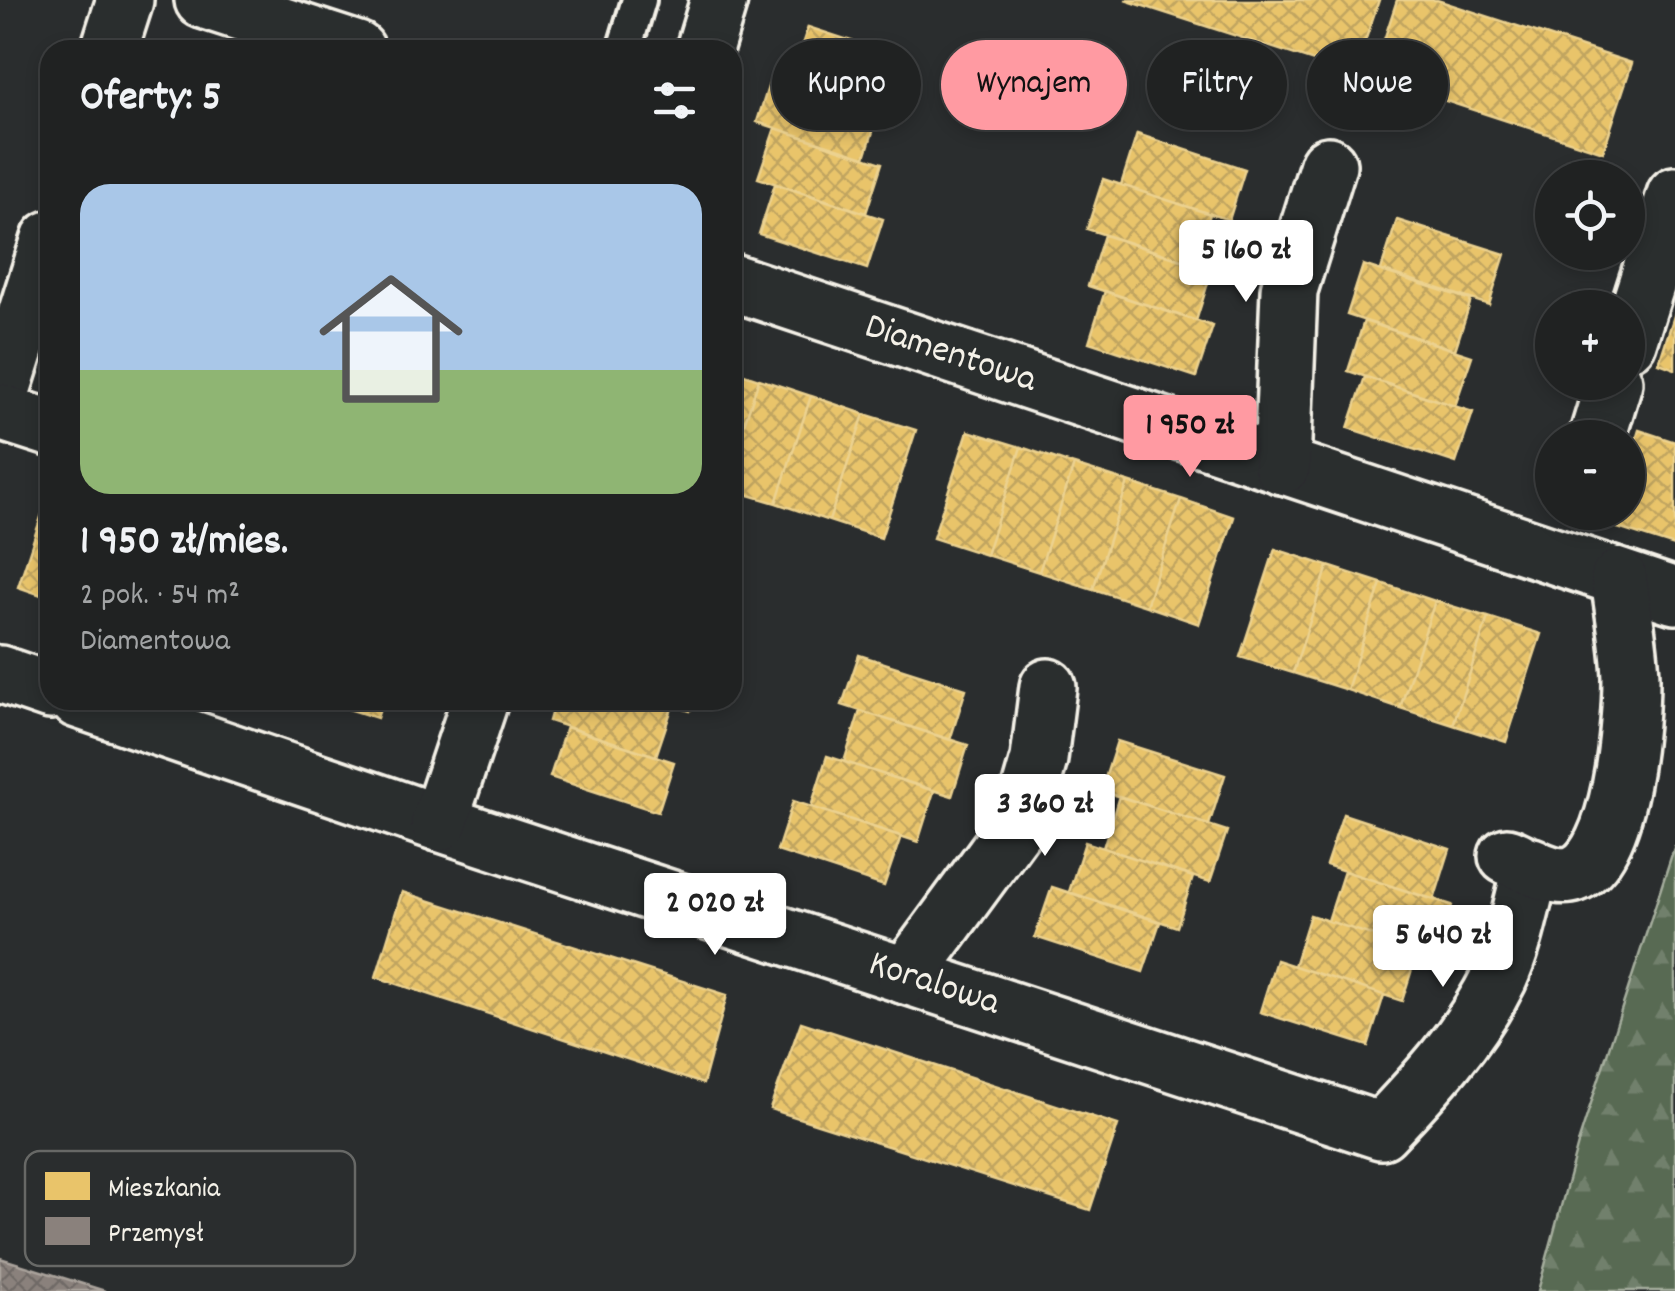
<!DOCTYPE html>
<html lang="pl">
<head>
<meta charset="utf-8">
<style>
	body { margin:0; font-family:Dekko,sans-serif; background:#2d2f2f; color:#f1f3f6; height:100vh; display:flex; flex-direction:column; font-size:38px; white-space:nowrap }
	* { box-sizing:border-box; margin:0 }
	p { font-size:32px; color:#a2a4a5 }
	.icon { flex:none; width:55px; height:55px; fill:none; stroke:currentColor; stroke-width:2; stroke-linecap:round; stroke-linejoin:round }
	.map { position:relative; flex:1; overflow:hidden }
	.details { position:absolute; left:40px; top:40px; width:702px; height:670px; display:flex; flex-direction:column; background:#202222; border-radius:30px; box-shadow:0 5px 15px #0003,0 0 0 2px #3d3f40 }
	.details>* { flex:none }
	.banner { position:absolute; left:772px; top:40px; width:752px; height:90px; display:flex; gap:20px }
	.tools { position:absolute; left:1535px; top:160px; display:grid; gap:20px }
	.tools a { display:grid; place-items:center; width:110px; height:110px; border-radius:50%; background:#202222; box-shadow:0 5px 15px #0003,0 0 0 2px #3d3f40; font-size:50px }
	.price { position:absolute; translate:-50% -85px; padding:0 22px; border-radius:10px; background:#fff; color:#222; font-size:32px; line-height:65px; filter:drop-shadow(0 2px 5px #0008) }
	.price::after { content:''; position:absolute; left:50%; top:60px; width:30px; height:22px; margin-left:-15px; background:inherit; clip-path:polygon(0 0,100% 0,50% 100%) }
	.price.active { background:#ff9aa2; color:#111 }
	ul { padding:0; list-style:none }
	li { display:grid; align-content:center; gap:20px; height:530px; padding:0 40px }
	li span { display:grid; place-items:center; height:310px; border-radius:30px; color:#555 }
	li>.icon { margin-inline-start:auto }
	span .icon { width:180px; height:180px; fill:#fffc; stroke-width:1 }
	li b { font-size:42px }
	h2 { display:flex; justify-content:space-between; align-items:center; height:120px; padding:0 40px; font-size:42px }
	.tag { padding:0 35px; border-radius:45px; background:#202222; box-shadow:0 5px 15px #0003,0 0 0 2px #3d3f40; font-size:35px; line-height:90px }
	.tag.active { background:#ff9aa2; color:#111 }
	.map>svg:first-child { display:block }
	.forest { fill:url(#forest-firs); stroke:#a6ae9e; stroke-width:2.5 }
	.homes { fill:url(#homes-cross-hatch); stroke:#ecd290; stroke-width:2.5 }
	.industry { fill:url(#industry-cross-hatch); stroke:#aaa39c; stroke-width:2.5 }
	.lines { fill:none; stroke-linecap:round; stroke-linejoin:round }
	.service-casing { stroke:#f4f1e8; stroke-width:40 }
	.minor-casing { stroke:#f4f1e8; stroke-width:62 }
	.service { stroke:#2a2d2e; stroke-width:32 }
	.minor { stroke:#2a2d2e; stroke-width:55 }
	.labels { text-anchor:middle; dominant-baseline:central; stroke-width:10; stroke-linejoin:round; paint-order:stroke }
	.street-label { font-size:38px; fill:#f4f1e8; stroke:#2a2d2e }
	.key { fill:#2a2d2e; stroke:#676866; stroke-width:2.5 }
	.key-label { font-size:28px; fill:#f4f1e8 }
</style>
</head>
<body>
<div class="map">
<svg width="1675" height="1291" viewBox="0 0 1675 1291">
	<defs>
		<pattern id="forest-firs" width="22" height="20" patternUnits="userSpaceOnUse" patternTransform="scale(2.5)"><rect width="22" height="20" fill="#596a53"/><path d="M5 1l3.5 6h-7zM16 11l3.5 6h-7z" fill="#71806c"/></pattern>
		<pattern id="homes-cross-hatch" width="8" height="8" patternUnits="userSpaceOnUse" patternTransform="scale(2.5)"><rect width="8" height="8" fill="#e9c46a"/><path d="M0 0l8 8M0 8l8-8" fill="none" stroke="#c1a561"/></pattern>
		<pattern id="industry-cross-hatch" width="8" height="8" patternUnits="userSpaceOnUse" patternTransform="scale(2.5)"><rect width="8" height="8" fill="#8a817c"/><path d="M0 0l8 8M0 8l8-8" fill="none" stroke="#706a66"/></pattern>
	</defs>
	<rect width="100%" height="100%" fill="#2a2d2e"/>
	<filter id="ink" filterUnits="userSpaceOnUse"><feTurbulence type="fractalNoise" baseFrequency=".01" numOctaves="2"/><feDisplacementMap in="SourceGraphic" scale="20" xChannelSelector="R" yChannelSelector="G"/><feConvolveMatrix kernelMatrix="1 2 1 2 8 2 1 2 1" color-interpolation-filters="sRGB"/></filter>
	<g filter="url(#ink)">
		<!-- forest -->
		<path class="forest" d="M 1675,845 L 1675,1291 L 1538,1291 L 1579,1140 Z"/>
		<!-- homes -->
		<path class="homes" d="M 1125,0 L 1379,0 L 1354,74 Z
			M 1397,0 L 1437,0 L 1632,63 L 1603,152 L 1372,77 Z
			M 808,27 L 916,62 L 899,112 L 791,77 Z
			M 773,71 L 881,106 L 865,157 L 757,122 Z
			M 775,128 L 882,163 L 866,213 L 758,178 Z
			M 1137,134 L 1245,169 L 1229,220 L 1121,185 Z
			M 1103,179 L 1210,214 L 1195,264 L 1087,229 Z
			M 775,184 L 883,219 L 867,269 L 759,234 Z
			M 1397,220 L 1505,254 L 1489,305 L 1381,270 Z
			M 1104,235 L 1212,270 L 1196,321 L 1088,286 Z
			M 1363,265 L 1471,300 L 1455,350 L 1347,315 Z
			M 1105,291 L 1213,326 L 1196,377 L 1089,342 Z
			M 1675,313 L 1675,369 L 1659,363 Z
			M 1364,321 L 1472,356 L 1455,406 L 1348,371 Z
			M 732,370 L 759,379 L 732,461 Z
			M 1365,377 L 1473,412 L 1456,463 L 1348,428 Z
			M 759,379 L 811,396 L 776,503 L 732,490 L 732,461 Z
			M 811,396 L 864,414 L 829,521 L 776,503 Z
			M 864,414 L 916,430 L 881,538 L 829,521 Z
			M 1639,430 L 1675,442 L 1675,546 L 1608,525 L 1612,512 L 1628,512 L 1628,466 Z
			M 968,431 L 1021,447 L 986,555 L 933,538 Z
			M 1021,447 L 1074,465 L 1039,572 L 986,555 Z
			M 1074,465 L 1128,482 L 1093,589 L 1039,572 Z
			M 1128,482 L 1181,499 L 1146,606 L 1093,589 Z
			M 47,499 L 50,500 L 50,598 L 18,587 Z
			M 1181,499 L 1234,517 L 1199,624 L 1146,606 Z
			M 1275,549 L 1328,566 L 1293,673 L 1240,657 Z
			M 1328,566 L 1381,583 L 1347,690 L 1293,673 Z
			M 1381,583 L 1435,601 L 1400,708 L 1347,690 Z
			M 1435,601 L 1488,617 L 1453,725 L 1400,708 Z
			M 732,613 L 740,615 L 732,638 Z
			M 1488,617 L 1541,634 L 1506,742 L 1453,725 Z
			M 859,655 L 966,689 L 950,740 L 842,705 Z
			M 320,700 L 383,700 L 377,718 Z
			M 555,700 L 657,700 L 673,705 L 656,756 L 549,721 Z
			M 657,700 L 694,700 L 690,711 Z
			M 860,711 L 968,745 L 952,796 L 844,762 Z
			M 566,727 L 674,762 L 658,812 L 550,777 Z
			M 1117,741 L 1225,775 L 1209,825 L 1101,791 Z
			M 827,756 L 934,791 L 918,842 L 811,807 Z
			M 1119,796 L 1227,831 L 1210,882 L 1103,848 Z
			M 793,801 L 901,836 L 884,886 L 777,851 Z
			M 1343,814 L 1450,849 L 1434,900 L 1326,865 Z
			M 1085,842 L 1193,877 L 1177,927 L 1069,892 Z
			M 1344,871 L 1452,905 L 1436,956 L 1328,921 Z
			M 1052,887 L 1160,922 L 1143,972 L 1035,937 Z
			M 402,892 L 727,995 L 703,1084 L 376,977 Z
			M 1310,915 L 1418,950 L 1402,1001 L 1294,966 Z
			M 1276,960 L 1384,995 L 1368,1046 L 1260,1012 Z
			M 801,1022 L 1118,1125 L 1090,1210 L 770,1109 Z"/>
		<!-- industry -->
		<path class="industry" d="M 0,1258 L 105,1291 L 0,1291 Z"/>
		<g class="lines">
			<defs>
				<path id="service" d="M 624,50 L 639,0"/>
				<g id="minor">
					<path d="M 203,0 L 357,50"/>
					<path d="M 109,50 L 125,0"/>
					<path d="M 704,50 L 719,0"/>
					<path id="s1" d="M 732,282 L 1675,596"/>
					<path d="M 1628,342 L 1675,195"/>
					<path d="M 0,397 L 50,239"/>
					<path d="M 0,412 L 50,428"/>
					<path d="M 1597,438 L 1614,382"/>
					<path d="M 1282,466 L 1289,290 L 1328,165"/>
					<path d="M 0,674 L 50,691"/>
					<path id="s2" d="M 78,700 L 439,823 L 1381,1131 C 1426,1084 1470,1037 1499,978 C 1515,944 1522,902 1532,866"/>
					<path d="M 439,823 L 480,700"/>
					<path d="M 1507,856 C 1525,863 1554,881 1574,874 C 1622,856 1631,722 1631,678 C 1630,645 1623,611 1619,578"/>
					<path d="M 906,976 L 1022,818 L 1039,759 L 1048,687"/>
				</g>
			</defs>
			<!-- service casing -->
			<use href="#service" class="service-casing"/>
			<!-- minor casing -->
			<use href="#minor" class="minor-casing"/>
			<!-- service -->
			<use href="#service" class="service"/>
			<!-- minor -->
			<use href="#minor" class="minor"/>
		</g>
	</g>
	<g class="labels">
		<!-- street labels -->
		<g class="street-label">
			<text stroke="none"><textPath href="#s1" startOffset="230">Diamentowa</textPath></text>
			<text stroke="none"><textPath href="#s2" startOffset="902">Koralowa</textPath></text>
		</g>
	</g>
	<!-- legend -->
	<rect x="25" y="1151" width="330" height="115" rx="15" class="key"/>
	<rect x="45" y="1172" width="45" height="28" fill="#e9c46a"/>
	<rect x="45" y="1217" width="45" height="28" fill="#8a817c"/>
	<g class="key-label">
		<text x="108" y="1196">Mieszkania</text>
		<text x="108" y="1241">Przemysł</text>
	</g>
</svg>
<div class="tools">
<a><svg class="icon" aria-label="locate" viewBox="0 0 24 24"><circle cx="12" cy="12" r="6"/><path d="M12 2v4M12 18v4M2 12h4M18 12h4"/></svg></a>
<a>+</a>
<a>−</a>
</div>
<b class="price" style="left:1246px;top:305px">5 160 zł</b>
<b class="price active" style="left:1190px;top:480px">1 950 zł</b>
<b class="price" style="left:1045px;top:859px">3 360 zł</b>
<b class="price" style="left:715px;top:958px">2 020 zł</b>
<b class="price" style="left:1443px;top:990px">5 640 zł</b>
<div class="banner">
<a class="tag">Kupno</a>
<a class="tag active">Wynajem</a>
<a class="tag">Filtry</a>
<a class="tag">Nowe</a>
</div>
<section class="details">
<h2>Oferty: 5<svg class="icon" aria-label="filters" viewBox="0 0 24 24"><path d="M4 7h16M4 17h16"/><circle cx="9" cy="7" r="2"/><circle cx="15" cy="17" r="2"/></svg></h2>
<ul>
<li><span style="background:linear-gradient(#a9c7e8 60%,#8fb573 0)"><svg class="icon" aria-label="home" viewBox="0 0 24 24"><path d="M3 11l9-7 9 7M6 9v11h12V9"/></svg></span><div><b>1 950 zł/mies.</b><p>2 pok. · 54 m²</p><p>Diamentowa</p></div></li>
</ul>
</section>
</div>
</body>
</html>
